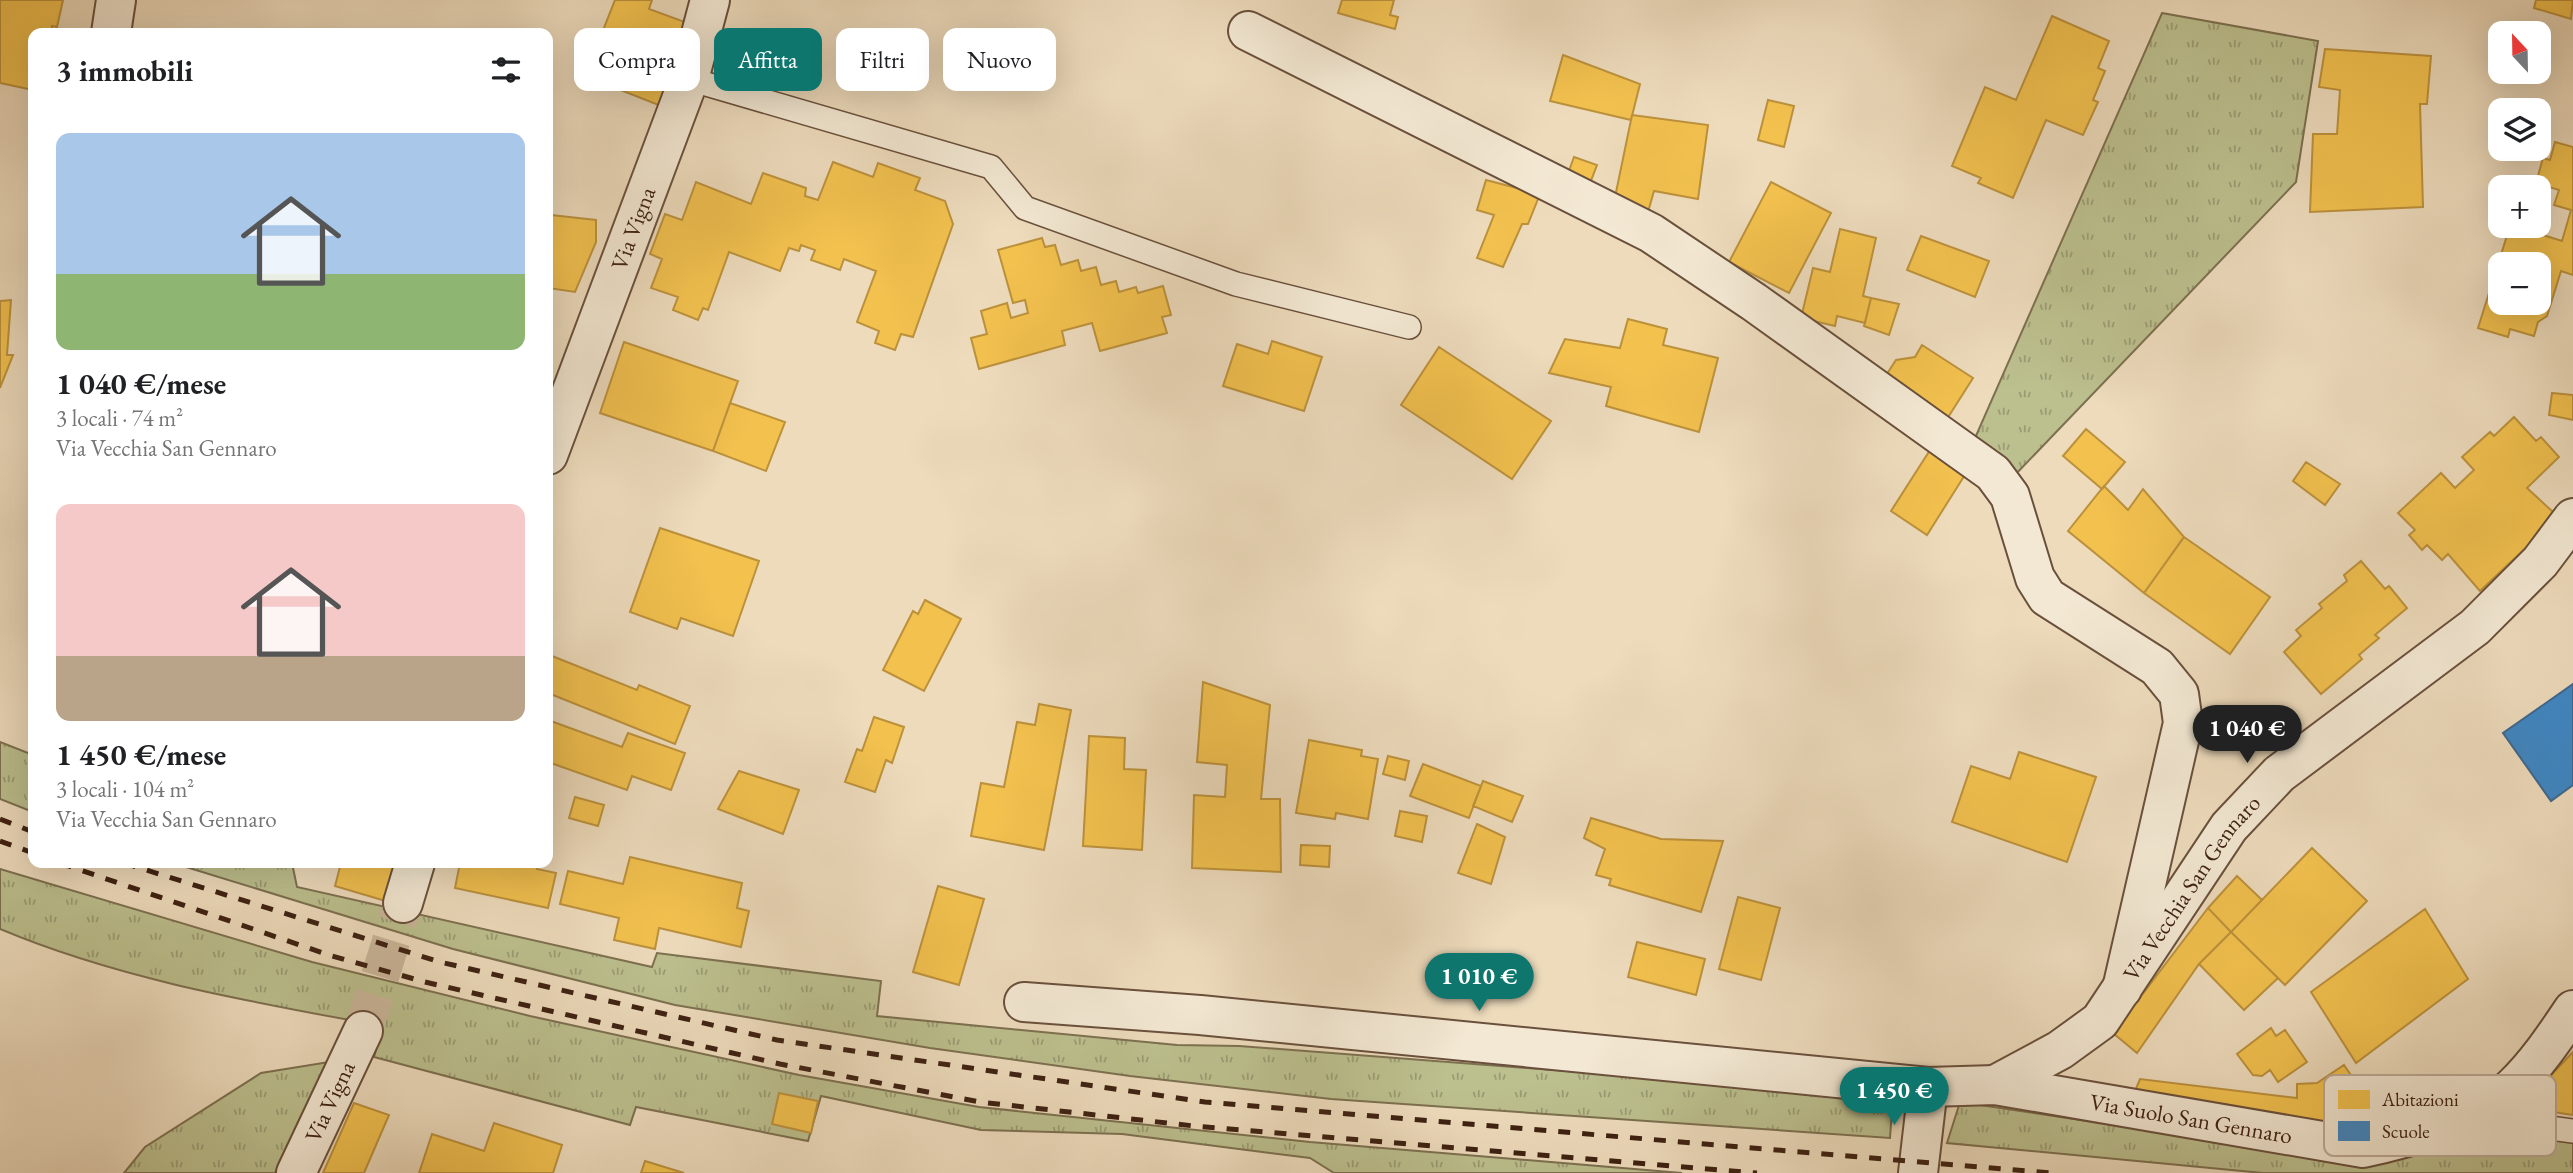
<!DOCTYPE html>
<html lang="it">
<head>
<meta charset="utf-8">
<style>
	body { margin:0; font-family:"EB Garamond",serif; background:#f2f2f2; color:#202124; height:100vh; display:flex; flex-direction:column; font-size:26px; white-space:nowrap }
	* { box-sizing:border-box; margin:0 }
	p { font-size:23px; color:#757577 }
	.icon { flex:none; width:38px; height:38px; fill:none; stroke:currentColor; stroke-width:2; stroke-linecap:round; stroke-linejoin:round }
	.map { position:relative; flex:1; overflow:hidden }
	.details { position:absolute; left:28px; top:28px; width:525px; height:840px; display:flex; flex-direction:column; background:#fff; border-radius:14px; box-shadow:0 7px 28px #0002 }
	.details>* { flex:none }
	.guide { position:absolute; left:574px; top:28px; width:665px; height:63px; display:flex; gap:14px }
	.needle { width:46px; rotate:338deg }
	.buttons { position:absolute; left:2488px; top:21px; display:grid; gap:14px }
	.buttons a { display:grid; place-items:center; width:63px; height:63px; border-radius:14px; background:#fff; box-shadow:0 7px 28px #0002; font-size:35px }
	.price { position:absolute; translate:-50% -60px; padding:0 16px; border-radius:24px; background:#0f766e; color:#fff; font-size:23px; line-height:46px; filter:drop-shadow(0 2px 4px #0008) }
	.price::after { content:''; position:absolute; left:50%; top:42px; width:21px; height:16px; margin-left:-10px; background:inherit; clip-path:polygon(0 0,100% 0,50% 100%) }
	.price.on { background:#222; color:#fff }
	ul { padding:0; list-style:none }
	li { display:grid; align-content:center; gap:14px; height:371px; padding:0 28px }
	li span { display:grid; place-items:center; height:217px; border-radius:14px; color:#555 }
	li>.icon { margin-inline-start:auto }
	span .icon { width:126px; height:126px; fill:#fffc; stroke-width:1 }
	li b { font-size:30px }
	h2 { display:flex; justify-content:space-between; align-items:center; height:84px; padding:0 28px; font-size:30px }
	.tag { padding:0 24px; border-radius:14px; background:#fff; box-shadow:0 7px 28px #0002; font-size:24px; line-height:63px }
	.tag.on { background:#0f766e; color:#fff }
	.map>svg:first-child { display:block }
	.grass { fill:url(#grass-tufts); stroke:#7d7050; stroke-width:2 }
	.homes { fill:#f2c14e; stroke:#bc913c; stroke-width:2; fill-rule:evenodd }
	.schools { fill:#3f88c5; stroke:#3f698f; stroke-width:2 }
	.lines { fill:none; stroke-linecap:round; stroke-linejoin:round }
	.minor-tunnel { stroke:#cab69a; stroke-width:38; stroke-dasharray:38 19; stroke-linecap:butt }
	.service-casing { stroke:#6a503c; stroke-width:26 }
	.minor-casing { stroke:#6a503c; stroke-width:42 }
	.service { stroke:#f3e8d3; stroke-width:23 }
	.minor { stroke:#f3e8d3; stroke-width:38 }
	.rail { stroke:#3e2112; stroke-width:5; stroke-dasharray:12 12; stroke-linecap:butt }
	.labels { text-anchor:middle; dominant-baseline:central; stroke-width:7; stroke-linejoin:round; paint-order:stroke }
	.street-label { font-size:23px; fill:#3e2112; stroke:#f3e8d3 }
	.key { fill:#f3e8d3; stroke:#bdac99; stroke-width:2 }
	.key-label { font-size:19px; fill:#3e2112 }
</style>
</head>
<body>
<div class="map">
<svg width="2573" height="1173" viewBox="0 0 2573 1173">
	<defs>
		<pattern id="grass-tufts" width="24" height="20" patternUnits="userSpaceOnUse" patternTransform="scale(1.75)"><rect width="24" height="20" fill="#bcbf8e"/><path d="M3 7l-1-3M5 7V3M7 7l1-3M15 17l-1-3M17 17v-4M19 17l1-3" fill="none" stroke="#9a9b73"/></pattern>
	</defs>
	<rect width="100%" height="100%" fill="#eddbbc"/>
	<filter id="stains"><feTurbulence type="fractalNoise" baseFrequency=".00286" numOctaves="4"/><feColorMatrix values="0 0 0 0 .2 0 0 0 0 .09 0 0 0 0 .02 0 0 0 .5 -.17"/></filter>
	<radialGradient id="worn" r=".72"><stop offset=".6" stop-color="#630" stop-opacity="0"/><stop offset="1" stop-color="#630" stop-opacity=".3"/></radialGradient>
	<!-- grass -->
	<path class="grass" d="M 2162,13 L 2318,41 L 2296,182 L 2013,477 L 1975,438 Z
		M 0,742 L 33,755 L 33,812 L 0,799 Z
		M 173,863 L 292,863 L 297,887 L 652,967 L 657,953 L 881,981 L 877,1016 L 1177,1045 L 1239,1046 L 1893,1096 L 1890,1138 L 1331,1099 L 1130,1076 L 930,1048 L 675,1005 L 453,949 Z
		M 0,869 L 312,962 L 530,1016 L 799,1075 L 979,1107 L 1310,1142 L 1682,1173 L 1334,1173 L 1310,1158 L 1122,1134 L 981,1130 L 821,1096 L 808,1141 L 636,1107 L 630,1125 L 374,1057 L 382,1026 C 253,1002 121,980 0,929 Z
		M 329,1062 L 275,1173 L 124,1173 L 145,1147 L 261,1073 Z
		M 1960,1102 L 2378,1164 C 2400,1156 2422,1146 2444,1140 C 2485,1130 2532,1136 2573,1142 L 2573,1173 L 2263,1173 L 1947,1143 Z"/>
	<!-- homes -->
	<path class="homes" d="M 0,0 L 63,0 L 57,27 L 52,26 L 51,33 L 33,33 L 33,90 L 0,83 Z
		M 615,0 L 652,0 L 649,9 L 693,25 L 661,106 L 585,76 Z
		M 1342,0 L 1394,0 L 1390,15 L 1398,17 L 1395,29 L 1338,13 Z
		M 2536,0 L 2573,0 L 2571,19 L 2534,8 Z
		M 2052,16 L 2109,41 L 2098,68 L 2105,71 L 2093,100 L 2098,102 L 2083,135 L 2046,120 L 2013,198 L 1978,183 L 1981,178 L 1952,166 L 1985,87 L 2016,100 Z
		M 2325,49 L 2431,56 L 2427,104 L 2420,104 L 2423,207 L 2310,212 L 2313,134 L 2337,134 L 2340,90 L 2319,87 Z
		M 1563,55 L 1640,84 L 1631,120 L 1550,101 Z
		M 1768,100 L 1794,106 L 1784,147 L 1758,140 Z
		M 1632,115 L 1708,125 L 1698,199 L 1654,191 L 1646,219 L 1614,202 Z
		M 2555,142 L 2573,147 L 2573,275 L 2561,271 L 2547,316 L 2538,322 L 2534,336 L 2510,329 L 2508,337 L 2478,328 L 2510,226 L 2539,225 L 2546,227 L 2543,235 L 2562,241 L 2571,210 L 2554,205 L 2559,190 L 2536,183 L 2543,158 L 2550,160 ZM 2501,264 L 2539,264 L 2539,303 L 2501,303 Z
		M 1574,157 L 1597,165 L 1587,191 L 1566,179 Z
		M 833,162 L 873,177 L 878,163 L 920,178 L 915,190 L 945,201 L 953,224 L 913,337 L 901,334 L 895,350 L 875,343 L 879,331 L 857,322 L 876,271 L 844,259 L 840,270 L 811,260 L 815,250 L 801,245 L 799,251 L 789,248 L 780,271 L 729,252 L 708,310 L 703,308 L 698,320 L 673,310 L 678,297 L 651,288 L 662,259 L 650,254 L 665,214 L 682,220 L 696,182 L 751,204 L 763,173 L 806,188 L 805,196 L 818,200 Z
		M 1486,180 L 1540,194 L 1528,224 L 1522,224 L 1503,267 L 1477,258 L 1494,215 L 1477,210 Z
		M 1771,182 L 1831,213 L 1789,293 L 1729,262 Z
		M 551,215 L 596,220 L 596,242 L 575,292 L 548,288 Z
		M 1840,229 L 1876,238 L 1863,296 L 1871,298 L 1865,323 L 1837,316 L 1835,326 L 1801,318 L 1813,268 L 1830,272 Z
		M 1921,236 L 1989,261 L 1975,297 L 1907,270 Z
		M 1042,238 L 1045,247 L 1055,245 L 1061,265 L 1078,260 L 1081,271 L 1096,267 L 1101,285 L 1116,281 L 1119,292 L 1136,287 L 1138,293 L 1163,286 L 1171,315 L 1162,317 L 1167,333 L 1100,351 L 1092,323 L 1062,331 L 1065,345 L 979,369 L 971,338 L 987,334 L 981,311 L 1007,303 L 1011,318 L 1028,313 L 1025,300 L 1013,303 L 998,250 Z
		M 1871,298 L 1899,304 L 1889,335 L 1864,326 Z
		M 11,300 L 7,355 L 13,355 L 0,388 L 0,301 Z
		M 1628,319 L 1667,329 L 1663,345 L 1718,358 L 1699,432 L 1606,406 L 1611,387 L 1549,373 L 1565,339 L 1620,348 Z
		M 1272,341 L 1322,357 L 1304,411 L 1223,386 L 1237,344 L 1268,354 Z
		M 624,342 L 738,381 L 713,451 L 600,413 Z
		M 1922,345 L 1973,378 L 1945,422 L 1883,380 L 1896,360 L 1915,357 Z
		M 1439,347 L 1551,421 L 1512,479 L 1401,405 Z
		M 2552,393 L 2573,395 L 2573,420 L 2549,415 Z
		M 730,403 L 785,422 L 766,471 L 713,451 Z
		M 2514,417 L 2536,441 L 2541,437 L 2559,457 L 2527,488 L 2553,512 L 2534,540 L 2480,591 L 2448,554 L 2442,560 L 2427,545 L 2422,550 L 2409,535 L 2415,530 L 2398,513 L 2441,473 L 2455,488 L 2474,470 L 2462,457 L 2490,432 L 2494,436 Z
		M 2086,429 L 2125,462 L 2102,489 L 2063,456 Z
		M 1932,447 L 1968,470 L 1927,535 L 1891,511 Z
		M 2306,462 L 2340,484 L 2325,505 L 2293,481 Z
		M 2104,486 L 2128,510 L 2143,489 L 2184,537 L 2144,593 L 2068,531 Z
		M 660,528 L 759,561 L 733,636 L 681,618 L 677,629 L 630,612 Z
		M 2184,537 L 2270,597 L 2230,654 L 2144,593 Z
		M 2361,561 L 2385,589 L 2389,586 L 2407,608 L 2375,635 L 2379,638 L 2359,655 L 2362,659 L 2321,694 L 2284,652 L 2301,636 L 2296,630 L 2322,608 L 2319,604 L 2347,581 L 2344,575 Z
		M 925,600 L 961,619 L 924,691 L 883,670 L 913,611 L 918,614 Z
		M 552,656 L 637,690 L 639,685 L 690,706 L 675,744 L 548,693 L 548,667 Z
		M 1203,682 L 1270,705 L 1261,799 L 1280,799 L 1281,872 L 1192,868 L 1194,795 L 1225,797 L 1227,765 L 1197,762 Z
		M 1039,704 L 1071,710 L 1044,850 L 971,836 L 981,783 L 1004,787 L 1017,722 L 1035,725 Z
		M 874,717 L 904,727 L 892,763 L 886,760 L 875,792 L 845,782 L 857,749 L 862,751 Z
		M 548,720 L 622,747 L 628,733 L 685,753 L 671,790 L 632,776 L 627,790 L 548,762 Z
		M 1089,736 L 1125,738 L 1124,769 L 1146,770 L 1142,850 L 1083,846 Z
		M 1309,740 L 1362,750 L 1361,756 L 1378,759 L 1368,819 L 1336,813 L 1335,819 L 1296,813 Z
		M 2019,752 L 2096,777 L 2067,862 L 1952,822 L 1971,766 L 2010,779 Z
		M 1388,756 L 1409,761 L 1405,780 L 1383,774 Z
		M 1423,764 L 1481,786 L 1469,818 L 1410,796 Z
		M 739,771 L 799,790 L 783,834 L 718,809 Z
		M 1483,781 L 1523,796 L 1512,822 L 1473,806 Z
		M 575,797 L 604,805 L 598,826 L 569,818 Z
		M 1400,811 L 1427,816 L 1422,842 L 1395,836 Z
		M 1591,818 L 1661,839 L 1723,841 L 1701,912 L 1609,885 L 1611,879 L 1596,875 L 1605,849 L 1584,838 Z
		M 1477,824 L 1505,837 L 1491,884 L 1458,873 Z
		M 1301,845 L 1330,846 L 1329,867 L 1300,865 Z
		M 2312,848 L 2367,901 L 2285,985 L 2231,932 Z
		M 630,857 L 742,883 L 737,908 L 749,911 L 741,947 L 659,928 L 655,949 L 614,940 L 619,918 L 560,904 L 568,871 L 623,884 Z
		M 341,863 L 401,863 L 389,902 L 335,886 Z
		M 460,863 L 538,863 L 537,869 L 556,873 L 548,908 L 455,888 Z
		M 2237,876 L 2262,900 L 2231,932 L 2208,908 Z
		M 938,886 L 984,899 L 959,985 L 913,972 Z
		M 1738,897 L 1780,908 L 1761,980 L 1719,969 Z
		M 2208,908 L 2231,932 L 2199,964 L 2137,1053 L 2113,1033 Z
		M 2425,909 L 2468,979 L 2356,1063 L 2311,992 Z
		M 2231,932 L 2278,978 L 2244,1010 L 2199,964 Z
		M 1637,942 L 1705,959 L 1696,995 L 1628,977 Z
		M 2271,1028 L 2276,1036 L 2285,1030 L 2307,1062 L 2278,1082 L 2270,1070 L 2262,1076 L 2253,1075 L 2237,1054 Z
		M 2573,1052 L 2573,1115 L 2521,1107 Z
		M 2344,1065 L 2386,1126 L 2365,1133 L 2131,1101 L 2140,1079 L 2297,1098 L 2297,1084 L 2317,1083 Z
		M 779,1093 L 818,1101 L 811,1133 L 772,1124 Z
		M 354,1103 L 389,1115 L 364,1173 L 323,1173 Z
		M 494,1123 L 562,1145 L 553,1173 L 419,1173 L 432,1134 L 484,1151 Z
		M 645,1161 L 684,1173 L 641,1173 Z"/>
	<!-- schools -->
	<path class="schools" d="M 2573,684 L 2573,785 L 2551,801 L 2503,733 Z"/>
	<g class="lines">
		<!-- minor-tunnel -->
		<path class="minor-tunnel" d="M 363,1031 L 403,903"/>
		<defs>
			<path id="service" d="M 689,79 L 991,167 L 1025,208 L 1236,284 L 1409,327
				M 2467,1117 L 2573,1131"/>
			<g id="minor">
				<path d="M 1248,31 L 1651,233 L 1754,302 L 1993,473 L 2010,496 L 2035,578 L 2047,597 L 2157,667 L 2179,694 L 2183,723 L 2122,989"/>
				<path d="M 111,33 L 116,0"/>
				<path id="s1" d="M 548,455 L 689,79 L 710,0"/>
				<path d="M 403,903 L 415,863"/>
				<path id="s2" d="M 1024,1002 L 1200,1015 L 1928,1087 L 1995,1085 L 2363,1148 C 2406,1139 2481,1118 2513,1087 C 2536,1065 2555,1037 2573,1010"/>
				<path id="s3" d="M 1995,1085 L 2060,1050 L 2100,1021 L 2229,827 L 2279,774 L 2475,627 L 2540,562 L 2573,518"/>
				<path id="s4" d="M 296,1173 L 363,1031"/>
				<path d="M 1918,1173 L 1928,1087"/>
			</g>
		</defs>
		<!-- service casing -->
		<use href="#service" class="service-casing"/>
		<!-- minor casing -->
		<use href="#minor" class="minor-casing"/>
		<!-- service -->
		<use href="#service" class="service"/>
		<!-- minor -->
		<use href="#minor" class="minor"/>
		<!-- rail -->
		<path class="rail" d="M 0,819 L 33,832
			M 0,841 L 33,853
			M 60,863 L 332,956 L 425,982 L 780,1064 L 980,1102 L 1194,1126 L 1757,1173
			M 124,863 L 440,962 L 777,1040 L 1205,1102 L 2052,1173"/>
	</g>
	<g class="labels">
		<!-- street labels -->
		<g class="street-label">
			<text stroke="none"><textPath href="#s1" startOffset="242">Via Vigna</textPath></text>
			<text stroke="none"><textPath href="#s3" startOffset="285">Via Vecchia San Gennaro</textPath></text>
			<text stroke="none"><textPath href="#s4" startOffset="79">Via Vigna</textPath></text>
			<text stroke="none"><textPath href="#s2" startOffset="1174">Via Suolo San Gennaro</textPath></text>
		</g>
	</g>
	<!-- legend -->
	<rect x="2324" y="1075" width="232" height="81" rx="10" class="key"/>
	<rect x="2338" y="1090" width="32" height="19" fill="#f2c14e"/>
	<rect x="2338" y="1121" width="32" height="20" fill="#3f88c5"/>
	<g class="key-label">
		<text x="2382" y="1106">Abitazioni</text>
		<text x="2382" y="1138">Scuole</text>
	</g>
	<rect width="100%" height="100%" filter="url(#stains)"/>
	<rect width="100%" height="100%" fill="url(#worn)"/>
</svg>
<div class="buttons">
<a><svg class="needle" viewBox="-14 -14 28 28"><path d="M0-13l5 13h-10z" fill="#e53935"/><path d="M0 13l5-13h-10z" fill="#757577"/></svg></a>
<a><svg class="icon" aria-label="layers" viewBox="0 0 24 24"><path d="M12 4l9 5-9 5-9-5zM3 14l9 5 9-5"/></svg></a>
<a>+</a>
<a>−</a>
</div>
<b class="price on" style="left:2247px;top:765px">1 040 €</b>
<b class="price" style="left:1479px;top:1013px">1 010 €</b>
<b class="price" style="left:1894px;top:1127px">1 450 €</b>
<div class="guide">
<a class="tag">Compra</a>
<a class="tag on">Affitta</a>
<a class="tag">Filtri</a>
<a class="tag">Nuovo</a>
</div>
<section class="details">
<h2>3 immobili<svg class="icon" aria-label="filters" viewBox="0 0 24 24"><path d="M4 7h16M4 17h16"/><circle cx="9" cy="7" r="2"/><circle cx="15" cy="17" r="2"/></svg></h2>
<ul>
<li><span style="background:linear-gradient(#a9c7e8 65%,#8fb573 0)"><svg class="icon" aria-label="home" viewBox="0 0 24 24"><path d="M3 11l9-7 9 7M6 9v11h12V9"/></svg></span><div><b>1 040 €/mese</b><p>3 locali · 74 m²</p><p>Via Vecchia San Gennaro</p></div></li>
<li><span style="background:linear-gradient(#f6c9c9 70%,#b9a48a 0)"><svg class="icon" aria-label="home" viewBox="0 0 24 24"><path d="M3 11l9-7 9 7M6 9v11h12V9"/></svg></span><div><b>1 450 €/mese</b><p>3 locali · 104 m²</p><p>Via Vecchia San Gennaro</p></div></li>
</ul>
</section>
</div>
</body>
</html>
